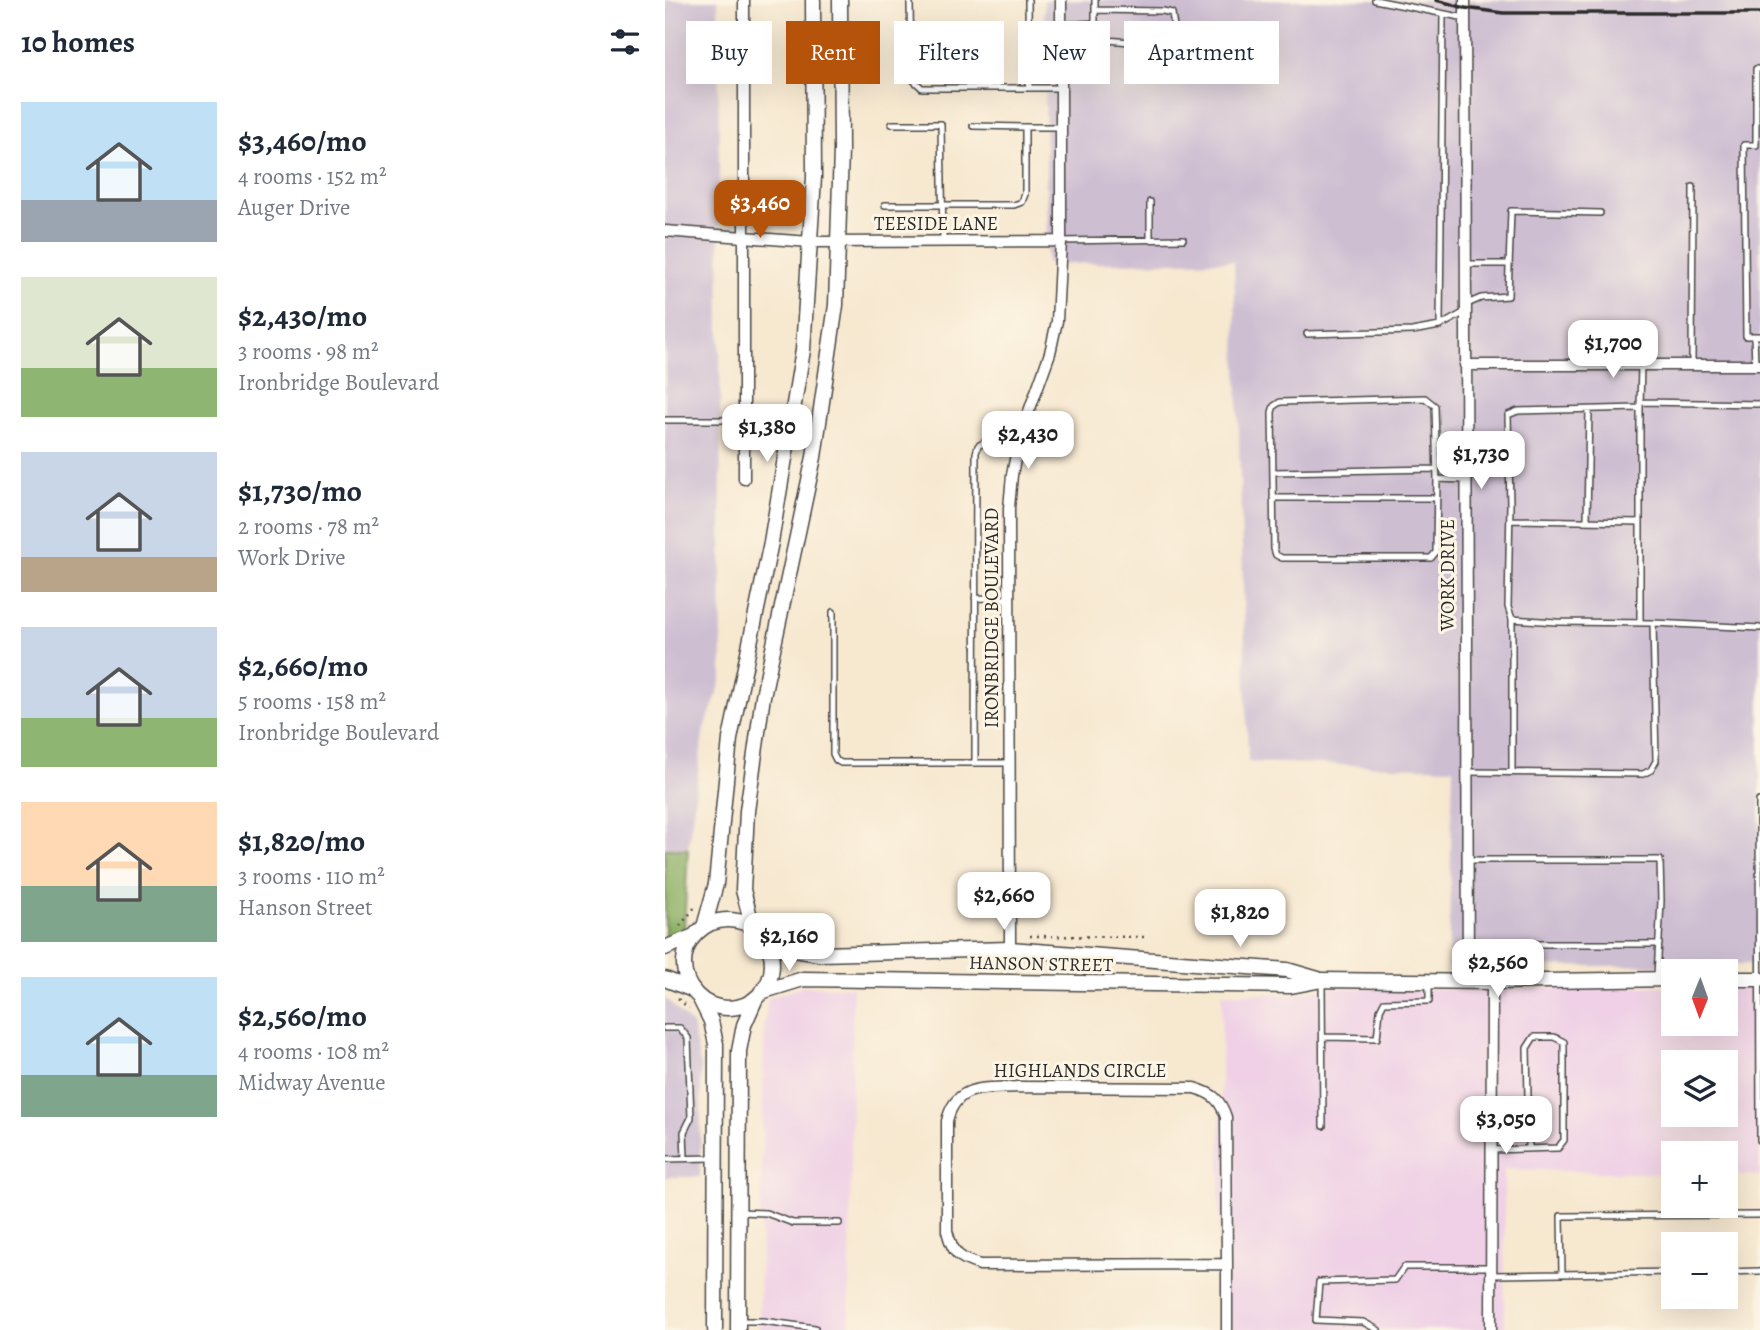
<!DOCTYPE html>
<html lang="en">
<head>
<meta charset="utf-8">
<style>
	body { margin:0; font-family:Alegreya,serif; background:#f6f6f7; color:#1f2937; height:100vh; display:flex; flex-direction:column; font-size:26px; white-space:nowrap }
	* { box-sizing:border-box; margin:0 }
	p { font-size:23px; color:#747a83 }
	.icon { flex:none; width:38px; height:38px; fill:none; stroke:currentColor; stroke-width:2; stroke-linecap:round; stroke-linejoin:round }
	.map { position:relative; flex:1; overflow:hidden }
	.details { display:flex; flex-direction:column; background:#fff; width:665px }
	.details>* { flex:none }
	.top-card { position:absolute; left:21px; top:21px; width:665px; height:63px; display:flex; gap:14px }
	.needle { width:46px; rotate:181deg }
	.tools { position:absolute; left:996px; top:959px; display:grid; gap:14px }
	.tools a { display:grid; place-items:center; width:77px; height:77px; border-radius:0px; background:#fff; box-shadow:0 7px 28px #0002; font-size:35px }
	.price { position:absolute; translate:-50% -60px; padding:0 16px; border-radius:14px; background:#fff; color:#222; font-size:23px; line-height:46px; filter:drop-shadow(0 2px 4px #0008) }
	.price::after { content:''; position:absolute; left:50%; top:42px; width:21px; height:16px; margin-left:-10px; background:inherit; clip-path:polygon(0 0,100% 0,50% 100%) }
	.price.selected { background:#b45309; color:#fff }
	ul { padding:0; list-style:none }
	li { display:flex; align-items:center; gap:21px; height:175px; padding:0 21px }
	li span { display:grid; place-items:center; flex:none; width:196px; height:140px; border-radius:0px; color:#555 }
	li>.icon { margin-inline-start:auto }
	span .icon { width:84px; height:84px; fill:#fffc; stroke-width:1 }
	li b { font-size:30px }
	h2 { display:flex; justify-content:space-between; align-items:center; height:84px; padding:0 21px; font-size:30px }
	.pill { padding:0 24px; border-radius:0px; background:#fff; box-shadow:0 7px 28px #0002; font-size:24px; line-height:63px }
	.pill.selected { background:#b45309; color:#fff }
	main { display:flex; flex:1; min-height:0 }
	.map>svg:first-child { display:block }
	.built { fill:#efd0e6; fill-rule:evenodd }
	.industrial { fill:#cdbed2 }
	.forest { fill:#8baf64; stroke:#5b6d48; stroke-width:2 }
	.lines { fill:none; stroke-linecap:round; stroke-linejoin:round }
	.service-casing { stroke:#4a4744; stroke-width:8 }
	.minor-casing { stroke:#4a4744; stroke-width:13 }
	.tertiary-casing { stroke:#4a4744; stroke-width:17 }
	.path { stroke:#4a4744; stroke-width:2.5; stroke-dasharray:2 5; stroke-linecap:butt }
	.service { stroke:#fff; stroke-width:5 }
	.minor { stroke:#fff; stroke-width:10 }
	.tertiary { stroke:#fff; stroke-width:14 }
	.rail { stroke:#2b2b2b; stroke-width:3.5 }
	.labels { text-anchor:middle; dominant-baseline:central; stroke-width:6; stroke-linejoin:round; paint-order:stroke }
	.street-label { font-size:19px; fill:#2b2b2b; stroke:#fcf5e5 }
</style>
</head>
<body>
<main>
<section class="details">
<h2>10 homes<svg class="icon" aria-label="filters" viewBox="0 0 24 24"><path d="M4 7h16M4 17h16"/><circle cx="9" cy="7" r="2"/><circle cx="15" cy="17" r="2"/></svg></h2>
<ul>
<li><span style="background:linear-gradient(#bfe0f5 70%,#9aa5b1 0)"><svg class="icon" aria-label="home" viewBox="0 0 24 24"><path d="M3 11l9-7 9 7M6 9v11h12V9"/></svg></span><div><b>$3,460/mo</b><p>4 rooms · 152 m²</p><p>Auger Drive</p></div></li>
<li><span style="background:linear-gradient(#dfe7d0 65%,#8fb573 0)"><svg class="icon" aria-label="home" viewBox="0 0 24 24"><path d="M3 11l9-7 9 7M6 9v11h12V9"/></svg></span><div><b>$2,430/mo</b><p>3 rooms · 98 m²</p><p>Ironbridge Boulevard</p></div></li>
<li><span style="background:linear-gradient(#c9d6e8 75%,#b9a48a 0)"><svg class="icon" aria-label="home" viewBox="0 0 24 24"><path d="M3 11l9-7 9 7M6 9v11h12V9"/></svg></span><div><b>$1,730/mo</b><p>2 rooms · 78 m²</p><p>Work Drive</p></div></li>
<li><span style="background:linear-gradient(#c9d6e8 65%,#8fb573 0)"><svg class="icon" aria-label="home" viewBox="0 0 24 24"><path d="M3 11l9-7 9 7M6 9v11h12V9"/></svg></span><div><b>$2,660/mo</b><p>5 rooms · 158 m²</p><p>Ironbridge Boulevard</p></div></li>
<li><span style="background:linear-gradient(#ffd9b3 60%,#7fa58c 0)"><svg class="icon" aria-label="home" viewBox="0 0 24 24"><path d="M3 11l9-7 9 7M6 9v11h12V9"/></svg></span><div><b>$1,820/mo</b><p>3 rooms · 110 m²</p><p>Hanson Street</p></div></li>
<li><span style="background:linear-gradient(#bfe0f5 70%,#7fa58c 0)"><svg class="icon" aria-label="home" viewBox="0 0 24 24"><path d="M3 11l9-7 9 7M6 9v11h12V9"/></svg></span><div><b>$2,560/mo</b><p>4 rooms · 108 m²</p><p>Midway Avenue</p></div></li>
</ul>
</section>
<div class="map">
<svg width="1095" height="1330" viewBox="0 0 1095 1330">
	<rect width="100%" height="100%" fill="#fcf5e5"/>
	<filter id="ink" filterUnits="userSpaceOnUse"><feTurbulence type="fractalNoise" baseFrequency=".0143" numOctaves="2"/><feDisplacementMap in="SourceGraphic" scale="14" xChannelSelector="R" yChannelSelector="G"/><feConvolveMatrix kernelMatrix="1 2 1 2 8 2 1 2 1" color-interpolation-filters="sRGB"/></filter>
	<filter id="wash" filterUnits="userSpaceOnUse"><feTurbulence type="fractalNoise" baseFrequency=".00686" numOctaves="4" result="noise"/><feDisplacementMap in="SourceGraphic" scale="28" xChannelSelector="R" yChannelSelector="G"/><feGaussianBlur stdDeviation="1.57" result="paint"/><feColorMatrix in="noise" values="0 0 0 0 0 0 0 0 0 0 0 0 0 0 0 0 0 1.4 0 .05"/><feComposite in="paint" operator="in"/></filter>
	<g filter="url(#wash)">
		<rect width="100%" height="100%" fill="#f7e8d0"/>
		<!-- built -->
		<path class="built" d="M 139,986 L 188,987 L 184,1330 L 94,1330 L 99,1026 L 103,998 Z
			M 1008,986 L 1008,1024 L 1060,1024 L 1061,986 L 1095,986 L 1095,1176 L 1061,1175 L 1060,1153 L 1008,1153 L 1008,1174 L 839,1169 L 840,1330 L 553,1330 L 557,993 L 626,994 L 662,988 L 826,989 ZM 1008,1062 L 1060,1062 L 1060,1115 L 1008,1115 Z"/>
		<!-- industrial -->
		<path class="industrial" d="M 0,0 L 53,0 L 57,679 L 38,734 L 23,849 L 0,849 Z
			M 379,0 L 1095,0 L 1095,964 L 783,968 L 788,768 L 583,762 L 569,261 L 382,264 Z
			M 0,998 L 27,1025 L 36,1070 L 35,1177 L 0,1177 Z"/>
		<!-- forest -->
		<path class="forest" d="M 0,849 L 23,849 L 19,932 L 0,941 Z"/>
	</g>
	<g filter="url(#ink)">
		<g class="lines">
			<defs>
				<path id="service" d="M 245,0 L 246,78 L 257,88 L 396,88
					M 363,0 L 364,88
					M 710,0 L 800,18
					M 430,10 L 498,11 L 507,13 L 510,34 L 503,42 C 479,45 456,40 432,40
					M 430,23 L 434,76
					M 396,25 L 430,23 L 430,0
					M 1095,69 L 1091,69 L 1091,145 L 1079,145 L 1081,336 L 1095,336
					M 227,124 L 276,124 L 278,241
					M 308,126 L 360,127
					M 485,202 L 485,240
					M 220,205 L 349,205 L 357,202 L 360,194 L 360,127 L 396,127
					M 396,241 L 518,239
					M 802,264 L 844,264
					M 802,304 L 816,298 L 843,296 L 846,211 L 935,213
					M 775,326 L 778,14
					M 642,334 L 747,331 L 775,326 L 800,312
					M 1089,336 L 1090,364
					M 976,364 L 975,408 L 853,411 L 843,415 L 845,505 L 843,607 L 847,619 L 891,622 L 988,623 L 1095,628
					M 1027,364 L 1028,187
					M 975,402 L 1095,404
					M 975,408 L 975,623
					M 0,420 L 80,420
					M 608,472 L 772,469
					M 772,479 L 770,406 L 760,398 L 615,402 L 609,406 L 607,412 L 609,549 L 611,555 L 617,558 L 766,558 L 771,552 L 772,479 L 800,480
					M 608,498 L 772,498
					M 845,520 L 975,522
					M 922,521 L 924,410
					M 310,598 L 344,599
					M 168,612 L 168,754 L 171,760 L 176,763 L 345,763
					M 847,619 L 847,771
					M 310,763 L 311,453 L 313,446 L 320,442 L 350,452
					M 803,772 L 978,774 L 986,770 L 991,761 L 988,623
					M 1094,801 L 1095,1140
					M 803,860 L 995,860 L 996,901 L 992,976
					M 803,949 L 817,944 L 994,944
					M 657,980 L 658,1126
					M 0,1028 L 15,1028 L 23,1038 L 26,1118 L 19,1132 L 20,1158
					M 659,1037 L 712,1038 L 715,1010 L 719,1002 L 764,1001 L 764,981
					M 825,1150 L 893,1148 L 899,1140 L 899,1042 L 889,1037 L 869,1037 L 862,1048 L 864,1148
					M 0,1159 L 48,1158
					M 74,1212 L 101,1213 L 128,1223 L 174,1223
					M 1008,1272 L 897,1274 L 896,1216 L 1095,1215
					M 1060,1272 L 1095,1271
					M 827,1275 L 897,1274
					M 73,1321 L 98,1321 L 150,1328
					M 713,1330 L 698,1322 L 651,1320 L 654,1282 L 730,1280 L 739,1267 L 825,1267"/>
				<path id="minor" d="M 800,0 L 803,982
					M 0,231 L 145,242 L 396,241
					M 800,365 L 1095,365
					M 79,479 L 79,0
					M 345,949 L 344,508 L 347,475 L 354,439 L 385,353 L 392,321 L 396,241 L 396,0
					M 352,1087 L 529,1088 C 547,1093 555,1099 561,1117 L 562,1264 L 315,1265 C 293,1258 288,1254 282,1231 L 282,1121 C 291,1083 320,1089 352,1087 Z
					M 562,1330 L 562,1264
					M 826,1330 L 827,982"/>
				<path id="tertiary" d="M19 964a44 44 0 1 1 88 0a44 44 0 1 1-88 0Z
					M 39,927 L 51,884 L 65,739 L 106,542 L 138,350 L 149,177 L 148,0
					M 88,928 L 78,890 L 82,811 L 98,696 L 149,457 L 171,305 L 176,150 L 175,0
					M 103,946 L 155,954 L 345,949 L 622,970 L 653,979
					M 0,948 L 29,936
					M 0,979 L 28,990
					M 1060,979 L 1095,979
					M 96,992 L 138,979 L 626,986 L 657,980 L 827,982 L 1008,979
					M 34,997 L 46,1021 L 51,1044 L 50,1330
					M 73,1330 L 74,1051 L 79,1025 L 91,998"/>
			</defs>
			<!-- service casing -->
			<use href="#service" class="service-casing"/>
			<!-- minor casing -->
			<use href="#minor" class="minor-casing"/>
			<!-- tertiary casing -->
			<use href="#tertiary" class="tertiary-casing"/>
			<!-- path -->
			<path class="path" d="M 99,917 L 112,929 L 125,935
				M 15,926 L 30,907
				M 365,936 L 484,937
				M 13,999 L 24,1008"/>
			<!-- service -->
			<use href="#service" class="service"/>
			<!-- minor -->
			<use href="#minor" class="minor"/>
			<!-- tertiary -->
			<use href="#tertiary" class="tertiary"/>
			<!-- rail -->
			<path class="rail" d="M 771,0 L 800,8 L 838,13 L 1095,13"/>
		</g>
	</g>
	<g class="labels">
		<!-- street labels -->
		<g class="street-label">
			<text x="271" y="224">TEESIDE LANE</text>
			<text transform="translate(783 575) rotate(-90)">WORK DRIVE</text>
			<text transform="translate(327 618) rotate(-90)">IRONBRIDGE BOULEVARD</text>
			<text transform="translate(376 964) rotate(1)">HANSON STREET</text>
			<text x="415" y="1071">HIGHLANDS CIRCLE</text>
		</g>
	</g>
</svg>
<div class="tools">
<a><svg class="needle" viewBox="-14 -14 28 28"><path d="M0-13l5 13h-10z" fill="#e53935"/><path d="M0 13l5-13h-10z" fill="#747a83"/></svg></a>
<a><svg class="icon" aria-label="layers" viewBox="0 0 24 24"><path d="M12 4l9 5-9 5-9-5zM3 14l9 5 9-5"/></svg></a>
<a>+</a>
<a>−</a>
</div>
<b class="price selected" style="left:95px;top:240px">$3,460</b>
<b class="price" style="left:948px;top:380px">$1,700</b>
<b class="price" style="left:102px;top:464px">$1,380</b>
<b class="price" style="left:363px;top:471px">$2,430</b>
<b class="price" style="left:816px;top:491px">$1,730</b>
<b class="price" style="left:339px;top:932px">$2,660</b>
<b class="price" style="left:575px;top:949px">$1,820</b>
<b class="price" style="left:124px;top:973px">$2,160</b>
<b class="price" style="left:833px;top:999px">$2,560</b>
<b class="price" style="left:841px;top:1156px">$3,050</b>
<div class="top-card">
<a class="pill">Buy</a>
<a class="pill selected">Rent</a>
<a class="pill">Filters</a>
<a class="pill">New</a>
<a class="pill">Apartment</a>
</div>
</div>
</main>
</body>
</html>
